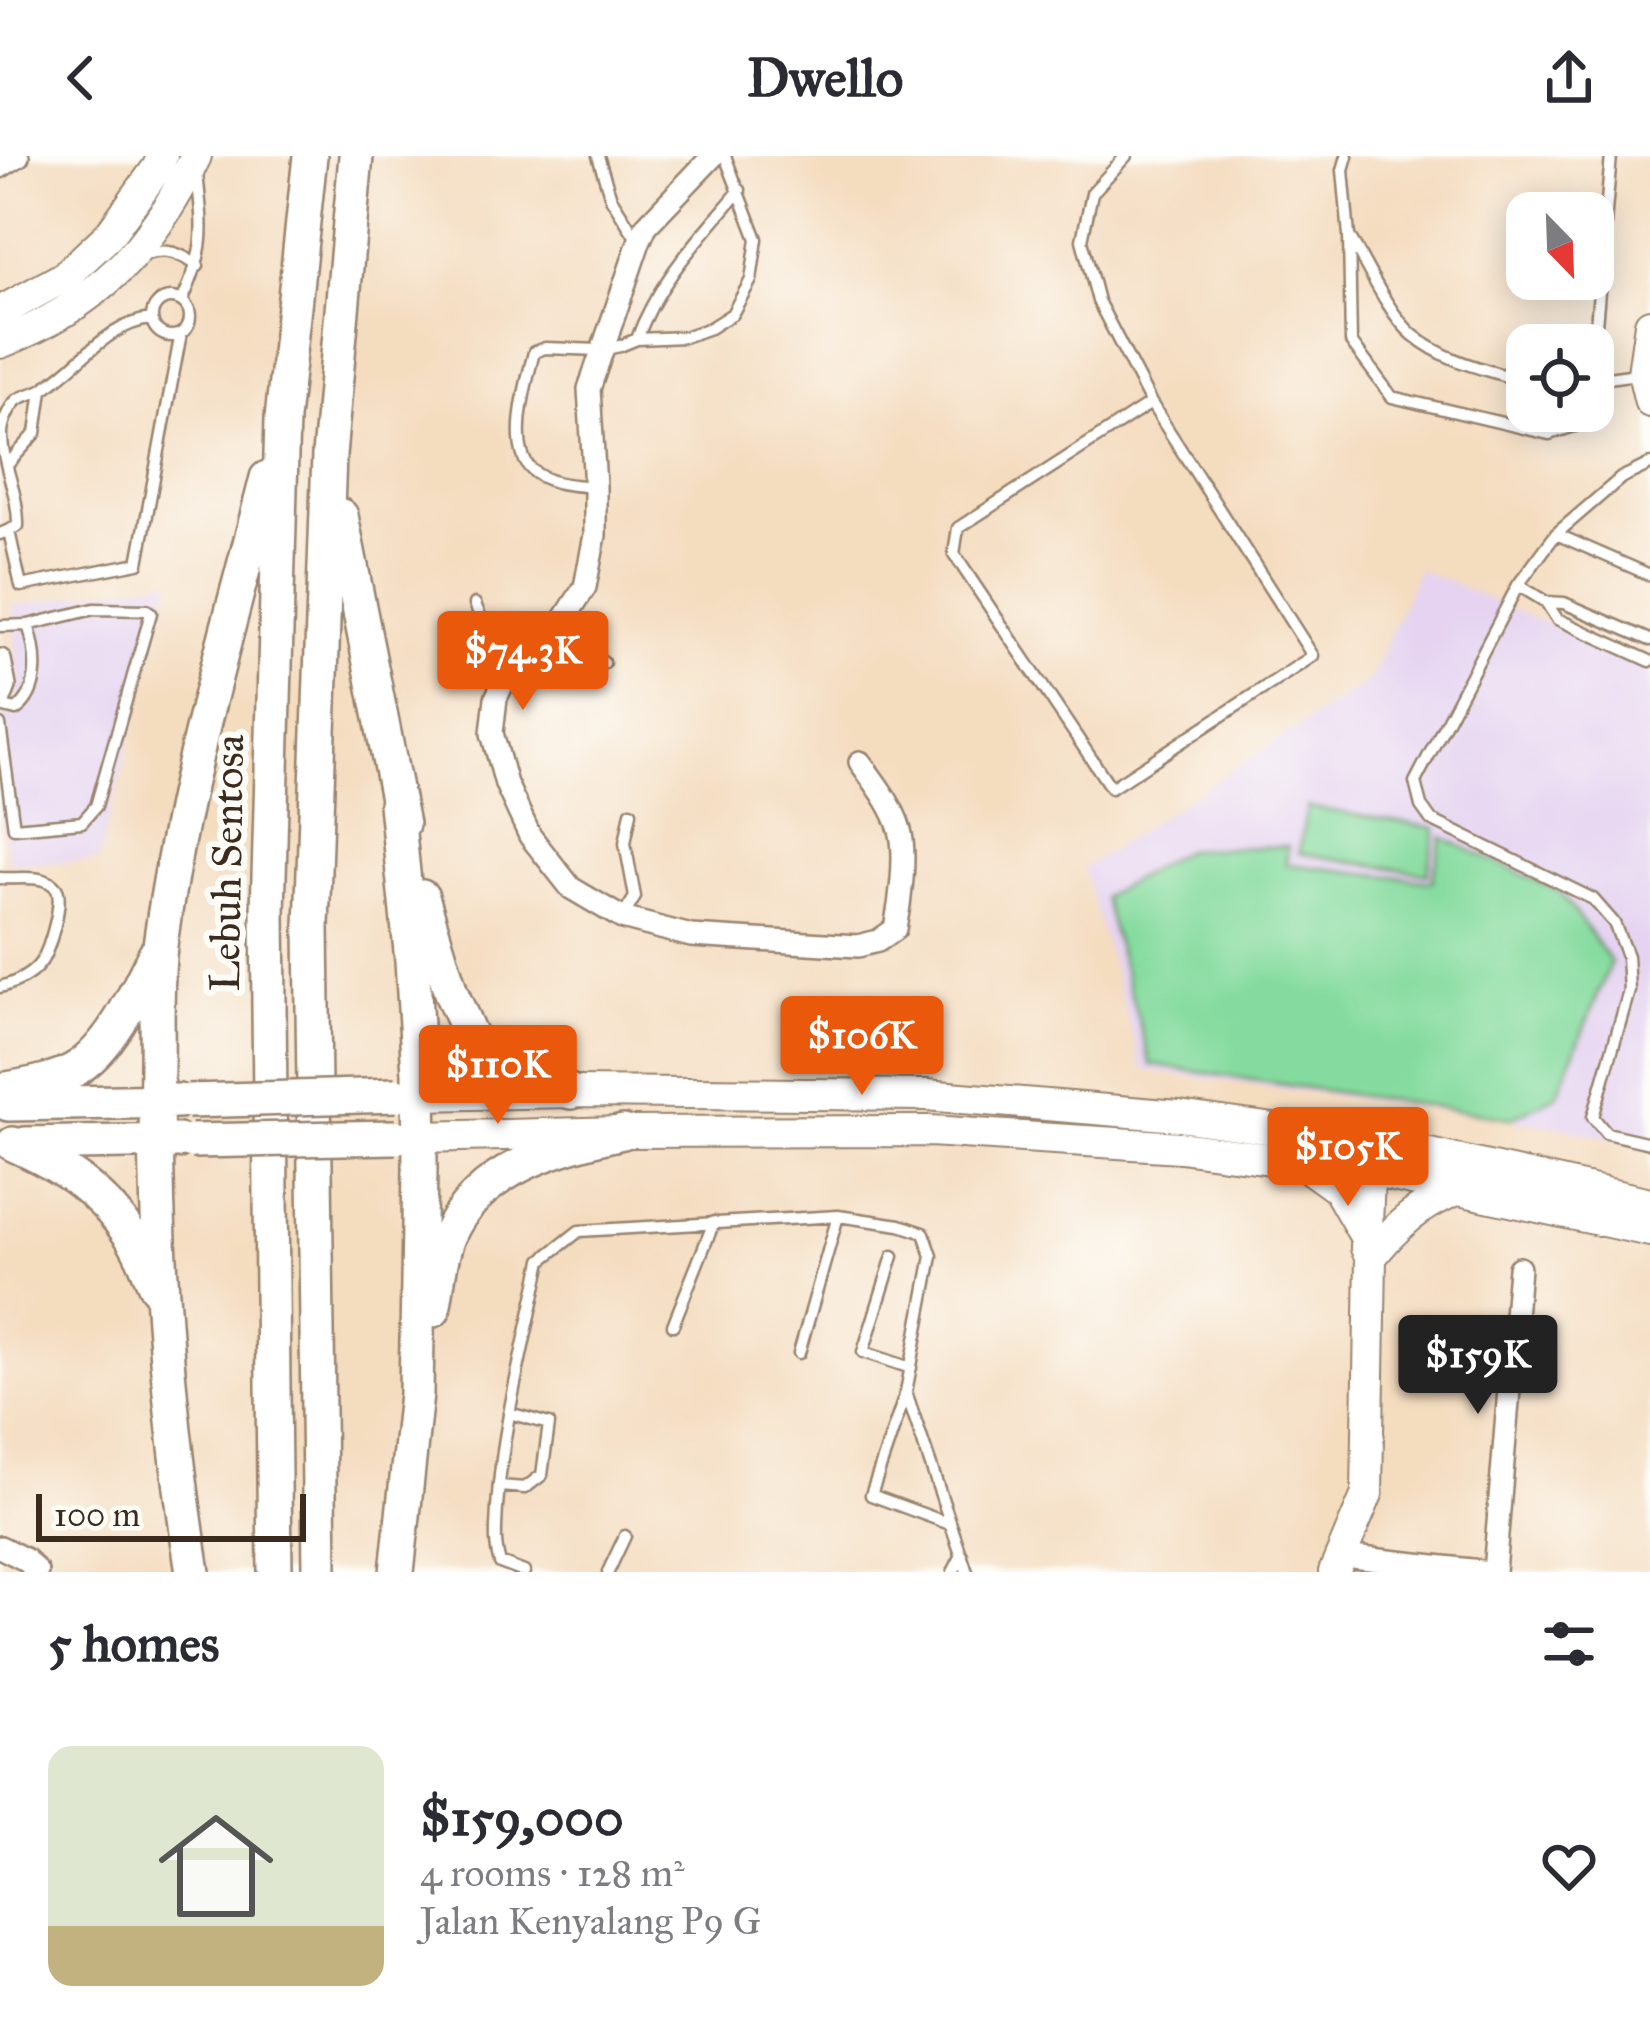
<!DOCTYPE html>
<html lang="en">
<head>
<meta charset="utf-8">
<style>
	body { margin:0; font-family:"IM FELL Great Primer",serif; background:#f7f7f7; color:#2b2b33; height:100vh; display:flex; flex-direction:column; font-size:45px; white-space:nowrap }
	* { box-sizing:border-box; margin:0 }
	p { font-size:39px; color:#7c7c81 }
	.icon { flex:none; width:66px; height:66px; fill:none; stroke:currentColor; stroke-width:2; stroke-linecap:round; stroke-linejoin:round }
	.map { position:relative; height:1416px; overflow:hidden }
	.side { display:flex; flex-direction:column; background:#fff; flex:1 }
	.side>* { flex:none }
	.needle { width:78px; rotate:157deg }
	.fabs { position:absolute; left:1506px; top:36px; display:grid; gap:24px }
	.fabs a { display:grid; place-items:center; width:108px; height:108px; border-radius:24px; background:#fff; box-shadow:0 6px 30px #0003; font-size:60px }
	.scale { position:absolute; left:36px; bottom:30px; width:270px; box-sizing:border-box; padding-left:12px; border:6px solid #3b2a1e; border-top:0; font-size:33px; line-height:42px; white-space:nowrap; color:#3b2a1e; -webkit-text-stroke:9px #fdfcf7; paint-order:stroke }
	.price { position:absolute; translate:-50% -102px; padding:0 27px; border-radius:12px; background:#ea580c; color:#fff; font-size:39px; line-height:78px; filter:drop-shadow(0 3px 6px #0008) }
	.price::after { content:''; position:absolute; left:50%; top:72px; width:36px; height:27px; margin-left:-18px; background:inherit; clip-path:polygon(0 0,100% 0,50% 100%) }
	.price.selected { background:#222; color:#fff }
	ul { padding:0; list-style:none }
	li { display:flex; align-items:center; gap:36px; height:300px; padding:0 48px }
	li+li { border-top:3px solid #e1e1e2 }
	li span { display:grid; place-items:center; flex:none; width:336px; height:240px; border-radius:24px; color:#555 }
	li>.icon { margin-inline-start:auto }
	span .icon { width:144px; height:144px; fill:#fffc; stroke-width:1 }
	li b { font-size:51px }
	h2 { display:flex; justify-content:space-between; align-items:center; height:144px; padding:0 48px; font-size:51px }
	header { display:flex; justify-content:space-between; align-items:center; height:156px; padding:0 48px; background:#fff; font-size:54px; font-weight:700 }
	.map>svg:first-child { display:block }
	.built { fill:#e5d3f1 }
	.green { fill:#85db9f; stroke:#60825e; stroke-width:3 }
	.lines { fill:none; stroke-linecap:round; stroke-linejoin:round }
	.lane-casing { stroke:#98836e; stroke-width:15 }
	.street-casing { stroke:#98836e; stroke-width:26 }
	.secondary-casing { stroke:#98836e; stroke-width:34 }
	.primary-casing { stroke:#98836e; stroke-width:38 }
	.lane { stroke:#fff; stroke-width:10 }
	.street { stroke:#fff; stroke-width:21 }
	.secondary { stroke:#fff; stroke-width:30 }
	.primary { stroke:#fff; stroke-width:33 }
	.primary-bridge-casing { stroke:#98836e; stroke-width:38; stroke-linecap:butt }
	.primary-bridge { stroke:#fff; stroke-width:33 }
	.labels { text-anchor:middle; dominant-baseline:central; stroke-width:12; stroke-linejoin:round; paint-order:stroke }
	.street-label { font-size:42px; fill:#3b2a1e; stroke:#fdfcf7 }
</style>
</head>
<body>
<header><svg class="icon" aria-label="back" viewBox="0 0 24 24"><path d="M15 5l-7 7 7 7"/></svg>Dwello<svg class="icon" aria-label="share" viewBox="0 0 24 24"><path d="M12 15V3M7 8l5-5 5 5M5 13v7h14v-7"/></svg></header>
<div class="map">
<svg width="1650" height="1416" viewBox="0 0 1650 1416">
	<rect width="100%" height="100%" fill="#fdfcf7"/>
	<filter id="ink" filterUnits="userSpaceOnUse"><feTurbulence type="fractalNoise" baseFrequency=".00833" numOctaves="2"/><feDisplacementMap in="SourceGraphic" scale="24" xChannelSelector="R" yChannelSelector="G"/><feConvolveMatrix kernelMatrix="1 2 1 2 8 2 1 2 1" color-interpolation-filters="sRGB"/></filter>
	<filter id="wash" filterUnits="userSpaceOnUse"><feTurbulence type="fractalNoise" baseFrequency=".004" numOctaves="4" result="noise"/><feDisplacementMap in="SourceGraphic" scale="48" xChannelSelector="R" yChannelSelector="G"/><feGaussianBlur stdDeviation="2.7" result="paint"/><feColorMatrix in="noise" values="0 0 0 0 0 0 0 0 0 0 0 0 0 0 0 0 0 1.4 0 .05"/><feComposite in="paint" operator="in"/></filter>
	<g filter="url(#wash)">
		<rect width="100%" height="100%" fill="#f4dcbf"/>
		<!-- built -->
		<path class="built" d="M 1418,413 L 1650,512 L 1650,992 L 1562,971 L 1143,914 L 1083,712 L 1371,523 Z
			M 172,423 L 98,705 L 9,707 L 0,654 L 0,565 L 12,553 L 18,534 L 13,450 Z"/>
		<!-- green -->
		<path class="green" d="M 1307,651 L 1436,672 L 1428,718 L 1299,697 Z
			M 1442,681 L 1560,736 L 1611,806 L 1557,939 L 1511,962 L 1151,909 L 1103,741 L 1185,694 L 1288,690 L 1286,708 L 1432,725 Z"/>
	</g>
	<g filter="url(#ink)">
		<g class="lines">
			<defs>
				<path id="lane" d="M 598,0 L 611,42 L 637,83
					M 1126,0 L 1092,37 L 1082,84 L 1098,145 L 1151,247 L 1313,500 L 1111,632 L 954,398 L 958,372 L 1151,247
					M 1347,0 L 1343,14 L 1349,80 L 1351,186 L 1392,241 L 1549,278 L 1600,262 L 1593,233
					M 1351,83 C 1367,110 1390,160 1413,179 C 1445,206 1488,214 1527,226
					M 146,98 C 167,92 180,97 198,110
					M152 161a19 19 0 1 1 38 0a19 19 0 1 1-38 0Z
					M 182,145 C 207,91 203,74 197,17
					M 637,183 C 657,126 702,80 740,34
					M 1593,203 L 1611,0
					M 1593,224 L 1637,218
					M 8,308 L 36,277 L 42,234
					M 1650,308 L 1621,322 L 1556,378 L 1518,429 L 1415,626 L 1421,650 L 1431,664 L 1593,743 L 1614,767 L 1627,800 L 1629,835 L 1593,961 L 1606,977 L 1650,987
					M 595,331 C 574,329 549,329 532,314 C 507,292 527,224 534,196 L 545,192 L 601,194 L 620,190 L 637,183 L 684,181 L 710,172 L 732,158 L 751,124 L 757,83 L 725,0
					M 9,375 L 21,430 L 138,407 L 181,177
					M 0,378 L 18,370 C 19,338 1,306 2,278 C 2,268 9,251 17,244 C 24,239 35,238 43,233 C 78,211 108,167 151,163
					M 1556,378 L 1650,419
					M 1518,429 L 1546,446 L 1557,463 L 1650,505
					M 1546,446 L 1564,447 L 1650,484
					M 475,448 L 487,476 L 519,505
					M 482,468 L 560,470 L 604,507
					M 0,470 L 28,469 L 94,453 L 147,454 L 151,457 L 96,650 L 82,666 L 14,672 L 0,569
					M 0,550 L 16,554 C 42,535 37,496 28,469
					M 0,722 C 16,724 45,717 56,732 C 65,743 49,794 41,806 C 32,819 15,827 0,831
					M 622,762 L 635,741 L 625,687 L 631,656
					M 893,1100 L 863,1196 L 911,1212
					M 673,1169 L 714,1066
					M 799,1197 L 838,1060
					M 906,1236 L 871,1339 L 950,1368
					M 499,1330 L 525,1332 L 542,1319 L 549,1268 L 509,1257
					M 524,1416 L 500,1407 C 494,1389 496,1372 497,1352 C 502,1269 525,1186 542,1104 L 579,1075 L 838,1060 L 900,1069 L 924,1077 L 932,1100 L 906,1236 L 967,1416
					M 608,1416 L 625,1380
					M 953,1416 L 962,1399"/>
				<path id="street" d="M 713,0 L 646,70 L 639,86 L 589,233 L 595,331 L 595,379 L 585,431 L 560,470 L 519,505 L 507,519 L 496,542 L 492,577 L 506,628 L 530,680 L 571,732 L 622,762 L 691,780 L 858,790 L 878,785 L 895,773 C 900,748 907,699 900,674 C 893,649 875,627 860,606
					M 0,11 L 18,0
					M 0,504 L 5,530 L 0,543
					M 0,1391 L 26,1404 L 37,1416
					M 1343,1400 L 1490,1416
					M 1494,1416 L 1519,1112"/>
				<path id="secondary" d="M 0,156 L 64,121 L 108,80 L 158,11 L 162,0
					M 1650,168 L 1643,217 L 1650,246
					M 0,187 C 96,150 152,93 196,0
					M 419,939 L 571,936 L 926,939 L 1179,960 L 1389,989 L 1650,1047
					M 420,981 L 623,976 L 930,975 L 1180,991 L 1384,1018 L 1650,1075
					M 1306,1010 L 1338,1033 L 1366,1082
					M 1371,1101 C 1397,1069 1417,1051 1456,1034
					M 1334,1416 L 1367,1338 L 1371,1101 L 1366,1092 L 1370,998"/>
				<path id="primary" d="M 341,360 L 402,668
					M 396,648 L 412,805 L 419,917 L 420,1013 L 416,1238 L 397,1416
					M 422,741 L 451,837 L 472,884 L 520,912 L 571,936
					M 0,934 C 24,930 52,926 74,914 C 111,893 137,835 155,798
					M 8,948 L 178,945
					M 13,988 C 64,1011 99,1033 131,1080 C 142,1095 148,1115 156,1131
					M 25,988 L 178,985
					M 433,1154 C 438,1131 439,1101 449,1079 C 478,1013 559,990 623,976
					M 193,1416 C 167,1249 153,1078 157,909 C 158,868 155,824 161,782 C 183,626 228,475 267,322
					M 275,1416 L 268,756 L 282,263 L 310,0
					M 320,1416 L 312,770 L 329,299 L 356,0"/>
			</defs>
			<!-- lane casing -->
			<use href="#lane" class="lane-casing"/>
			<!-- street casing -->
			<use href="#street" class="street-casing"/>
			<!-- secondary casing -->
			<use href="#secondary" class="secondary-casing"/>
			<!-- primary casing -->
			<use href="#primary" class="primary-casing"/>
			<!-- lane -->
			<use href="#lane" class="lane"/>
			<!-- street -->
			<use href="#street" class="street"/>
			<!-- secondary -->
			<use href="#secondary" class="secondary"/>
			<!-- primary -->
			<use href="#primary" class="primary"/>
			<defs>
				<path id="primary-bridge" d="M 188,945 L 396,939
					M 192,985 L 396,981"/>
			</defs>
			<!-- primary-bridge casing -->
			<use href="#primary-bridge" class="primary-bridge-casing"/>
			<!-- primary-bridge -->
			<use href="#primary-bridge" class="primary-bridge"/>
		</g>
	</g>
	<g class="labels">
		<!-- street labels -->
		<g class="street-label">
			<text transform="translate(227 707) rotate(-89)">Lebuh Sentosa</text>
		</g>
	</g>
</svg>
<div class="fabs">
<a><svg class="needle" viewBox="-14 -14 28 28"><path d="M0-13l5 13h-10z" fill="#e53935"/><path d="M0 13l5-13h-10z" fill="#7c7c81"/></svg></a>
<a><svg class="icon" aria-label="locate" viewBox="0 0 24 24"><circle cx="12" cy="12" r="6"/><path d="M12 2v4M12 18v4M2 12h4M18 12h4"/></svg></a>
</div>
<div class="scale">100 m</div>
<b class="price" style="left:523px;top:557px">$74.3K</b>
<b class="price" style="left:862px;top:942px">$106K</b>
<b class="price" style="left:498px;top:971px">$110K</b>
<b class="price" style="left:1348px;top:1053px">$105K</b>
<b class="price selected" style="left:1478px;top:1261px">$159K</b>
</div>
<section class="side">
<h2>5 homes<svg class="icon" aria-label="filters" viewBox="0 0 24 24"><path d="M4 7h16M4 17h16"/><circle cx="9" cy="7" r="2"/><circle cx="15" cy="17" r="2"/></svg></h2>
<ul>
<li><span style="background:linear-gradient(#dfe7d0 75%,#c2b280 0)"><svg class="icon" aria-label="home" viewBox="0 0 24 24"><path d="M3 11l9-7 9 7M6 9v11h12V9"/></svg></span><div><b>$159,000</b><p>4 rooms · 128 m²</p><p>Jalan Kenyalang P9 G</p></div><svg class="icon" aria-label="heart" viewBox="0 0 24 24"><path d="M12 20l-8-8c-3-5 5-10 8-4 3-6 11-1 8 4z"/></svg></li>
</ul>
</section>
</body>
</html>
